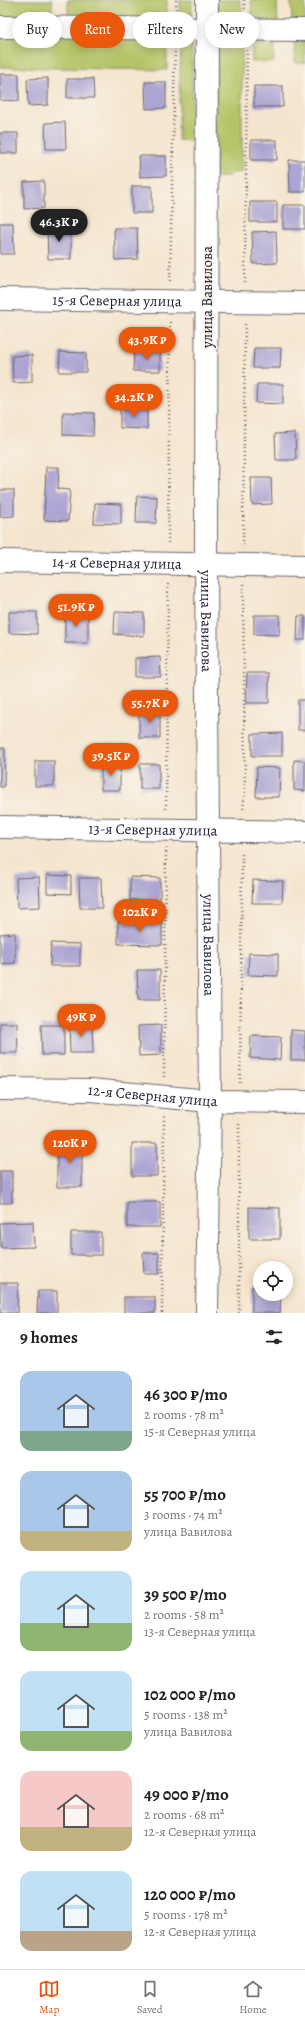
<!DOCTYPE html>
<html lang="en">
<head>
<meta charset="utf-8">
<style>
	body { margin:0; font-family:Alegreya,serif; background:#f6f6f6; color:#222; height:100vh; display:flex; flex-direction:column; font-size:15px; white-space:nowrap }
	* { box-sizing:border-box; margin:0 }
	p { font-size:13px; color:#767676 }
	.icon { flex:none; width:22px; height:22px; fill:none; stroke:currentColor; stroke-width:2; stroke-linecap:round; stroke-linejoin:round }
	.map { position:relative; height:1313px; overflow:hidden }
	.side { display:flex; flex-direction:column; background:#fff; flex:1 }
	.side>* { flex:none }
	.top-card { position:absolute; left:12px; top:12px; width:281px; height:36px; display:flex; gap:8px }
	.buttons { position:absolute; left:253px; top:1261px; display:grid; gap:8px }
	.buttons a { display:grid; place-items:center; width:40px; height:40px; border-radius:50%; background:#fff; box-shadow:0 2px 10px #0003; font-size:20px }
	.price { position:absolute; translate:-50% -34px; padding:0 9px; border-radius:14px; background:#ea580c; color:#fff; font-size:13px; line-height:26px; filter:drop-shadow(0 1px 2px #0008) }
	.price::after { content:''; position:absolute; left:50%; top:24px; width:12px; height:9px; margin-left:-6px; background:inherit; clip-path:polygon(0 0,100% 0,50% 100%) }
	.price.active { background:#222; color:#fff }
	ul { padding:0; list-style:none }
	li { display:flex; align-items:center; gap:12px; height:100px; padding:0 20px }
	li span { display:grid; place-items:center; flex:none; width:112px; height:80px; border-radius:12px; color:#555 }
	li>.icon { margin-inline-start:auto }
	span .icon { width:48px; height:48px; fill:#fffc; stroke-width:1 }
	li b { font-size:17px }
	h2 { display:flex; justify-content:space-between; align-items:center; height:48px; padding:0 20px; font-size:17px }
	.tag { padding:0 14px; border-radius:18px; background:#fff; box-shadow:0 2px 10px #0003; font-size:14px; line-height:36px }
	.tag.active { background:#ea580c; color:#fff }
	.dock { display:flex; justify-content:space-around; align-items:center; height:56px; border-top:1px solid #e0e0e0; background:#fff; font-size:11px; color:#767676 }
	.dock a { display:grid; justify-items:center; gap:2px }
	.dock .active { color:#ea580c }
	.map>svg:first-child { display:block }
	.green { fill:#b5c467; stroke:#6c7351 }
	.building { fill:#aca4d3 }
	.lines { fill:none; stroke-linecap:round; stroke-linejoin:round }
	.minor-casing { stroke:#6c666e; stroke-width:24 }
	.path { stroke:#6c666e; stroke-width:2.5; stroke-dasharray:1 3; stroke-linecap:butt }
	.minor { stroke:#fff; stroke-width:22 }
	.labels { text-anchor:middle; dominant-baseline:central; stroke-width:3; stroke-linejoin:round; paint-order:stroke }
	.street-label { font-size:15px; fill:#22223b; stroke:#f7f3e8 }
</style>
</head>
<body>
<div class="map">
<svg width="305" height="1313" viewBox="0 0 305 1313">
	<rect width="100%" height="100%" fill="#f7f3e8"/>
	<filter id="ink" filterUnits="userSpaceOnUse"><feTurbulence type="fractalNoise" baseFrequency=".025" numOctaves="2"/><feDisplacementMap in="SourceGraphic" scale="8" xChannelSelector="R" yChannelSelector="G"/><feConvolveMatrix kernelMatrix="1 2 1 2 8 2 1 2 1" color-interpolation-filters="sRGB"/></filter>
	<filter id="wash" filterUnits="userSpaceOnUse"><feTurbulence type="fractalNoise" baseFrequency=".012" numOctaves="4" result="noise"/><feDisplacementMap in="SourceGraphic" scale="16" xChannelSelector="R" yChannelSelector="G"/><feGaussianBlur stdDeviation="0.9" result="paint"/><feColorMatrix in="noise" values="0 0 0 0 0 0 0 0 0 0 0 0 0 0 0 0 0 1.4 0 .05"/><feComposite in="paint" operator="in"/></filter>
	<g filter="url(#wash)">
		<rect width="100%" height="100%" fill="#f5e5ce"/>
		<!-- green -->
		<path class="green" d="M 0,0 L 52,0 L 52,20 L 0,20 Z
			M 68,0 L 167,0 L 167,23 L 68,21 Z
			M 180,0 L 192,0 L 191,24 L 180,23 Z
			M 213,0 L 240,0 L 244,25 L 212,24 Z
			M 251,0 L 277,0 L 278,24 L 253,24 Z
			M 291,0 L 305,0 L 305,21 L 292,21 Z
			M 0,33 L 167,39 L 167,70 L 0,67 Z
			M 181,39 L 192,39 L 192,141 L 178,140 Z
			M 294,41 L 305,42 L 305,63 L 295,63 Z
			M 252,42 L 275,44 L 274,62 L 252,62 Z
			M 216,44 L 242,45 L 242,172 L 232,173 L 228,177 L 215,177 Z"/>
		<g id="blocks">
			<!-- building -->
			<path class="building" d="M 0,74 L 19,74 L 19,101 L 0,100 Z
				M 48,78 L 48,105 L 28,106 L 27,79 Z
				M 67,79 L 93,79 L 94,98 L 67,98 Z
				M 145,82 L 166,82 L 166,108 L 146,109 Z
				M 254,86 L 283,86 L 283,107 L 254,107 Z
				M 65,122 L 66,149 L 46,149 L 45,123 Z
				M 0,133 L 18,133 L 18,153 L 0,153 Z
				M 251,140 L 277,140 L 277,160 L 251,160 Z
				M 139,156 L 166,156 L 166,176 L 140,177 Z
				M 289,160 L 305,160 L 305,192 L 290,192 Z
				M 44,181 L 44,208 L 24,209 L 24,182 Z
				M 132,186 L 152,186 L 152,213 L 132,213 Z
				M 250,202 L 277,202 L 277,222 L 250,222 Z
				M 283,205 L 305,205 L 305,229 L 283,229 Z
				M 0,223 L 13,223 L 14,254 L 0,254 Z
				M 71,227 L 71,259 L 48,259 L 47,228 Z
				M 114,228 L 137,228 L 138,259 L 115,260 Z
				M 276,231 L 277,263 L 253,264 L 252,232 Z
				M 254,348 L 281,348 L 280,368 L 253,368 Z
				M 134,351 L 160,351 L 160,371 L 133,371 Z
				M 60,352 L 86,353 L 86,372 L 59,372 Z
				M 32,355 L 32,382 L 13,383 L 12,356 Z
				M 257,384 L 283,384 L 283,404 L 256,403 Z
				M 120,408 L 147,408 L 147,429 L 120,428 Z
				M 63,412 L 94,413 L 93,436 L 63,435 Z
				M 295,433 L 296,460 L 276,460 L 275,434 Z
				M 46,467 L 59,467 L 58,489 L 70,490 L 68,521 L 44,520 Z
				M 251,478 L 271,478 L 272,504 L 252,505 Z
				M 0,490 L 14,490 L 14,516 L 0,517 Z
				M 137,496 L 157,497 L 156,523 L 136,523 Z
				M 95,503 L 121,504 L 121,524 L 94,523 Z
				M 9,612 L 37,612 L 37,634 L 9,633 Z
				M 115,612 L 144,613 L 144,636 L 114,634 Z
				M 65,613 L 88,613 L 88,643 L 65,643 Z
				M 254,615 L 280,615 L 279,635 L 254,634 Z
				M 298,616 L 305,616 L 305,640 L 297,640 Z
				M 160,657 L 161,677 L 135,677 L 135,658 Z
				M 247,673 L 269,673 L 269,703 L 246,703 Z
				M 298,700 L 305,700 L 305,730 L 298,730 Z
				M 139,710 L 160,710 L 160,738 L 139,738 Z
				M 282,733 L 282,756 L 252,756 L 252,734 Z
				M 0,748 L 5,748 L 4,787 L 0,787 Z
				M 294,760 L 305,761 L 305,791 L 294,790 Z
				M 35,761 L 54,761 L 54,786 L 35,786 Z
				M 120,764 L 120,790 L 101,790 L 101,765 Z
				M 140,764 L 159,764 L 159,789 L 140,789 Z
				M 257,767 L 280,768 L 279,797 L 256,797 Z
				M 47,875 L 71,876 L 71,894 L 47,893 Z
				M 39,877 L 40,907 L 17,908 L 16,878 Z
				M 130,877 L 160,878 L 160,900 L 130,900 Z
				M 79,878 L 101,878 L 102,908 L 80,908 Z
				M 253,880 L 283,881 L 282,903 L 252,903 Z
				M 118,922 L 162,922 L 162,945 L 118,944 Z
				M 15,933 L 15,963 L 0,964 L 0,934 Z
				M 51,943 L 80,944 L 80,966 L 50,966 Z
				M 249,953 L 278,954 L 278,976 L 248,975 Z
				M 137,970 L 160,970 L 160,1000 L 138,1000 Z
				M 0,1023 L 17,1023 L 18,1053 L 0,1053 Z
				M 69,1023 L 92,1023 L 93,1053 L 70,1053 Z
				M 41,1025 L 64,1025 L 64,1055 L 42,1055 Z
				M 161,1025 L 161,1055 L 139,1056 L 138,1026 Z
				M 291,1030 L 305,1031 L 305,1060 L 291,1060 Z
				M 251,1036 L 281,1037 L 280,1060 L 250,1058 Z
				M 57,1141 L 82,1141 L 82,1187 L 57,1187 Z
				M 132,1143 L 157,1143 L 157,1176 L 132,1176 Z
				M 0,1171 L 12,1171 L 12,1203 L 0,1203 Z
				M 127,1202 L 160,1202 L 160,1227 L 127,1227 Z
				M 249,1207 L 280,1208 L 280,1239 L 249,1239 Z
				M 33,1222 L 34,1247 L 1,1248 L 0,1223 Z
				M 71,1232 L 101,1232 L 101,1255 L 71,1255 Z
				M 143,1253 L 159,1253 L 159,1274 L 144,1274 Z
				M 0,1283 L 18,1283 L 17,1313 L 0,1313 Z
				M 252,1287 L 260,1287 L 260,1294 L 281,1294 L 280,1313 L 252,1313 Z
				M 38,1291 L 57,1291 L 57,1313 L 37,1313 Z
				M 124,1297 L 155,1297 L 155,1313 L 124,1313 Z"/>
		</g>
	</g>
	<g filter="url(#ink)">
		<use href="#blocks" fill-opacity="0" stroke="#6c666e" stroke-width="1"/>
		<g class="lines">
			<defs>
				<g id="minor">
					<path id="s1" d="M 207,0 L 206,563 L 210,1101 L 207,1313"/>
					<path d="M 0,27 L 305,30"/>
					<path id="s2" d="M 0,299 L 305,303"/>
					<path id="s3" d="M 0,561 L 305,566"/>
					<path id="s4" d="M 0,827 L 305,832"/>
					<path id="s5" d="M 0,1089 L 90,1090 L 210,1101 L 305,1102"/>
				</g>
			</defs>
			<!-- minor casing -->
			<use href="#minor" class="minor-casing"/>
			<!-- path -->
			<path class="path" d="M 176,0 L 176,10
				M 244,0 L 245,11
				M 170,281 L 175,48
				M 245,283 L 247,50
				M 168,543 L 170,320
				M 243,545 L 245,322
				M 243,584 L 245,788 L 243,811
				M 166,809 L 168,582
				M 164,1077 L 166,848
				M 240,1083 L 242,852
				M 162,1313 L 164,1116
				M 239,1313 L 239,1122"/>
			<!-- minor -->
			<use href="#minor" class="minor"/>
		</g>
	</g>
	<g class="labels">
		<!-- street labels -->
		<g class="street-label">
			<text transform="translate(207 297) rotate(-90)">улица Вавилова</text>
			<text stroke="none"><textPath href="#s2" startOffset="117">15-я Северная улица</textPath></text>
			<text stroke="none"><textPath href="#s3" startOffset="117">14-я Северная улица</textPath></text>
			<text stroke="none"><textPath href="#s1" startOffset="621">улица Вавилова</textPath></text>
			<text stroke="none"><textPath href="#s4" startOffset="153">13-я Северная улица</textPath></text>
			<text stroke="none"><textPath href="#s1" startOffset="945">улица Вавилова</textPath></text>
			<text stroke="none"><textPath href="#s5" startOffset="153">12-я Северная улица</textPath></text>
		</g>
	</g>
</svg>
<div class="buttons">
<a><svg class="icon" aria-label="locate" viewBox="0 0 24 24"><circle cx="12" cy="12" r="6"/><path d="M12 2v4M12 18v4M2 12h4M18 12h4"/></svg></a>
</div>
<b class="price active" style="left:59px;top:243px">46.3K ₽</b>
<b class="price" style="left:147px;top:361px">43.9K ₽</b>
<b class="price" style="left:134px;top:418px">34.2K ₽</b>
<b class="price" style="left:76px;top:628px">51.9K ₽</b>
<b class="price" style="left:150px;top:724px">55.7K ₽</b>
<b class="price" style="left:111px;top:777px">39.5K ₽</b>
<b class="price" style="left:140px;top:933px">102K ₽</b>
<b class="price" style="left:81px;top:1038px">49K ₽</b>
<b class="price" style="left:70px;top:1164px">120K ₽</b>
<div class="top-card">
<a class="tag">Buy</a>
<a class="tag active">Rent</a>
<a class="tag">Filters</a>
<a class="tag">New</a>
</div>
</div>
<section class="side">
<h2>9 homes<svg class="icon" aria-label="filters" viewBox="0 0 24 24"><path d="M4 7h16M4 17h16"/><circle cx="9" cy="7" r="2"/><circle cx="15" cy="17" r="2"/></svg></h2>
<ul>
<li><span style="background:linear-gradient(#a9c7e8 75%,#7fa58c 0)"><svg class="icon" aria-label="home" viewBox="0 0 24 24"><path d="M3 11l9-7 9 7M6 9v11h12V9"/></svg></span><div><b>46 300 ₽/mo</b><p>2 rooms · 78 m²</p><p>15-я Северная улица</p></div></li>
<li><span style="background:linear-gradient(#a9c7e8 75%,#c2b280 0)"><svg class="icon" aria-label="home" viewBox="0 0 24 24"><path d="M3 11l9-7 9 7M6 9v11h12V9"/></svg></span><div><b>55 700 ₽/mo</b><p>3 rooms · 74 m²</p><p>улица Вавилова</p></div></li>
<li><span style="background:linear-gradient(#bfe0f5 65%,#8fb573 0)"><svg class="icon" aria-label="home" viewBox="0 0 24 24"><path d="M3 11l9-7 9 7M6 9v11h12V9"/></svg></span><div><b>39 500 ₽/mo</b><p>2 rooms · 58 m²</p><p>13-я Северная улица</p></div></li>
<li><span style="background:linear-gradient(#bfe0f5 75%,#8fb573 0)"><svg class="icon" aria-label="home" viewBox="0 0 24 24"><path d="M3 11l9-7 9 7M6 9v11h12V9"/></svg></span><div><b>102 000 ₽/mo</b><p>5 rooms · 138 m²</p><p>улица Вавилова</p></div></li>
<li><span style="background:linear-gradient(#f6c9c9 70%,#c2b280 0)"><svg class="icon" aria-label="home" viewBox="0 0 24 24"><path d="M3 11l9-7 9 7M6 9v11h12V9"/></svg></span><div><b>49 000 ₽/mo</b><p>2 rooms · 68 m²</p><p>12-я Северная улица</p></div></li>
<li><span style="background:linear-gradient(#bfe0f5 75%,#b9a48a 0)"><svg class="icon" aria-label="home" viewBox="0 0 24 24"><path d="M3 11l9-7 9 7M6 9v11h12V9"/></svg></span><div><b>120 000 ₽/mo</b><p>5 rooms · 178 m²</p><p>12-я Северная улица</p></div></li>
</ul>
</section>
<nav class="dock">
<a class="active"><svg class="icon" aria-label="map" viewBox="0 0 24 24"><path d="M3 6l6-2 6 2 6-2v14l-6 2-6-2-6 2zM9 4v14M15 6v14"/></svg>Map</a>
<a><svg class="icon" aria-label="saved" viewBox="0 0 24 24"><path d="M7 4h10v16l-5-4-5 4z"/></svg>Saved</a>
<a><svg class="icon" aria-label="home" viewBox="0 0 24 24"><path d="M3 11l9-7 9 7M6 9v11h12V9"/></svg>Home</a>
</nav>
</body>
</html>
